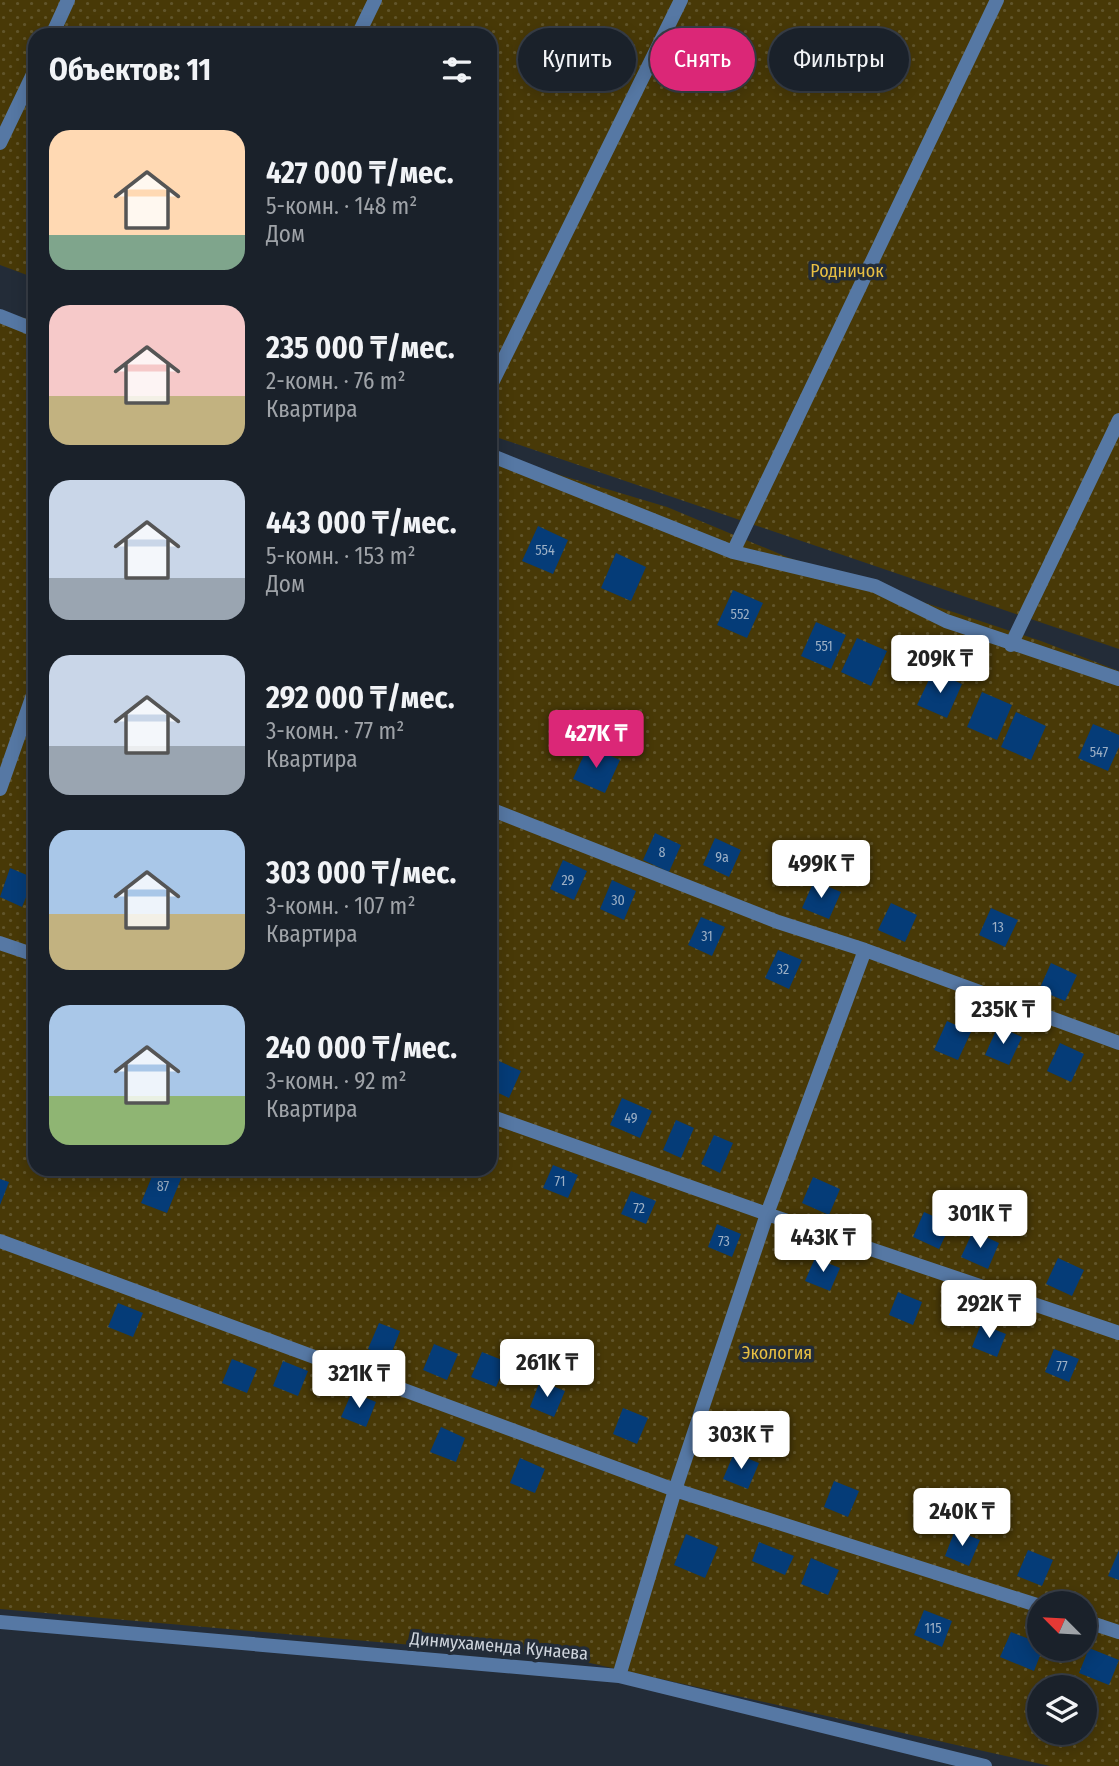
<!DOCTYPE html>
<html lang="ru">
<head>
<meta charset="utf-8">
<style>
	body { margin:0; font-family:"Fira Sans Condensed",sans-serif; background:#232932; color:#f1f3f6; height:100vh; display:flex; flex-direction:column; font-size:26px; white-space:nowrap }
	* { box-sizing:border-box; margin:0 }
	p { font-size:23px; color:#9fa3a8 }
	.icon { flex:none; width:38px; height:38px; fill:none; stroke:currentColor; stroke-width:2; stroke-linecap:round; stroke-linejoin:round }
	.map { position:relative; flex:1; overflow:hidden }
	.panel { position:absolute; left:28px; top:28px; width:469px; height:1148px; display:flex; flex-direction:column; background:#1a212a; border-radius:21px; box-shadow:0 4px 18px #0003,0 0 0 2px #383e47 }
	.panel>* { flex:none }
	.banner { position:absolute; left:518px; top:28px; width:495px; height:63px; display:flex; gap:14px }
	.needle { width:46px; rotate:294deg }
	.buttons { position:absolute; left:1027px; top:1591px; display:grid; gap:14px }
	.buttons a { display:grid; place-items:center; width:70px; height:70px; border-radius:50%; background:#1a212a; box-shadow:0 4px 18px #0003,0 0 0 2px #383e47; font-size:35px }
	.price { position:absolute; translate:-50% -60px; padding:0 16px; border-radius:7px; background:#fff; color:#222; font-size:23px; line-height:46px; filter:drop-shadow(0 2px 4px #0008) }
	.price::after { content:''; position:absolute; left:50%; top:42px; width:21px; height:16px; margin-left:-10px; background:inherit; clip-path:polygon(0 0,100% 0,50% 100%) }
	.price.active { background:#db2777; color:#fff }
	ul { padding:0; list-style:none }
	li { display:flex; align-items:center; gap:21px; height:175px; padding:0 21px }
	li span { display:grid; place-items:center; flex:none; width:196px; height:140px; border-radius:21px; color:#555 }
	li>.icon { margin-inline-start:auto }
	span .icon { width:84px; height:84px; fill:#fffc; stroke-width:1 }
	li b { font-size:30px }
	h2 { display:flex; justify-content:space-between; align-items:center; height:84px; padding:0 21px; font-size:30px }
	.chip { padding:0 24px; border-radius:32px; background:#1a212a; box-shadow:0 4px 18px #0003,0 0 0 2px #383e47; font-size:24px; line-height:63px }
	.chip.active { background:#db2777; color:#fff }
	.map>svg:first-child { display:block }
	.garden { fill:url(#garden-dots); fill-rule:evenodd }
	.building { fill:#053c78 }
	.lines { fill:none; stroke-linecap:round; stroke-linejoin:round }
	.minor { stroke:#5678a4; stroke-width:14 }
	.labels { text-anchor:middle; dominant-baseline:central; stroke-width:7; stroke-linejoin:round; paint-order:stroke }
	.number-label { font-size:14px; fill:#9cafc4 }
	.park-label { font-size:18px; fill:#e8bf42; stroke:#232c38 }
	.street-label { font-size:18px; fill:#cfd5dd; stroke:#232c38 }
</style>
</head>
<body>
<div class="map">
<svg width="1119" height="1766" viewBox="0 0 1119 1766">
	<defs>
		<pattern id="garden-dots" width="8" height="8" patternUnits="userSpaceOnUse" patternTransform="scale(1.75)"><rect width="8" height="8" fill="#483907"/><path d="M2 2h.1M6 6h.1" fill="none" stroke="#61552b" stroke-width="1.8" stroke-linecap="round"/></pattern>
	</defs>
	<rect width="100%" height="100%" fill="#232c38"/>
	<!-- garden -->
	<path class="garden" d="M 0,0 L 1119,0 L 1119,649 L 490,435 L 490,35 L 35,35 L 35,278 L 0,265 Z
		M 0,311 L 35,321 L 35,1169 L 490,1169 L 490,454 L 667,507 L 787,557 L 1041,641 L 1119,671 L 1119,1766 L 1050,1766 L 572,1659 L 0,1609 ZM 1040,1603 L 1085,1603 L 1085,1648 L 1040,1648 ZM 1040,1687 L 1085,1687 L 1085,1732 L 1040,1732 Z"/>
	<!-- building -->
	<path class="building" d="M 538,526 L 568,540 L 553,574 L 522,561 Z
		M 616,553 L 646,567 L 631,601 L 601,588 Z
		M 733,590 L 763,603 L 747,638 L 717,625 Z
		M 816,622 L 846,635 L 831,669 L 801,656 Z
		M 857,638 L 887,651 L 871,686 L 841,672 Z
		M 933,671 L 962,684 L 947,718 L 917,705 Z
		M 982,692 L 1012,705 L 997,740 L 967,727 Z
		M 1016,712 L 1046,726 L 1031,760 L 1001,747 Z
		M 1093,724 L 1119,735 L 1119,747 L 1108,771 L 1078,758 Z
		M 588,746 L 620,760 L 605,793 L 573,779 Z
		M 655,833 L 681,845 L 669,872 L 643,860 Z
		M 715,838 L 741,850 L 729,877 L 703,865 Z
		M 563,860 L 587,871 L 574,900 L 550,889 Z
		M 10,868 L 34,878 L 22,907 L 0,897 Z
		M 612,880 L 636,891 L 624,920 L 600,909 Z
		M 814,881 L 841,892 L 829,919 L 802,908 Z
		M 891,903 L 917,915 L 905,942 L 878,930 Z
		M 991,908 L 1018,920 L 1005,947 L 979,935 Z
		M 701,917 L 725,927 L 712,956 L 688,945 Z
		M 778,950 L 802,960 L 789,989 L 765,978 Z
		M 1051,963 L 1077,975 L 1065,1001 L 1039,990 Z
		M 947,1021 L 971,1032 L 958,1060 L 934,1050 Z
		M 998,1026 L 1022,1037 L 1009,1065 L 985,1055 Z
		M 1060,1043 L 1084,1054 L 1071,1082 L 1047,1071 Z
		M 490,1057 L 521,1071 L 509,1098 L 490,1089 Z
		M 622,1098 L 652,1111 L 640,1138 L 610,1125 Z
		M 676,1120 L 694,1128 L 681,1158 L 663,1150 Z
		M 714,1135 L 733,1143 L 720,1173 L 701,1164 Z
		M 553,1165 L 578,1175 L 568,1198 L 543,1188 Z
		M 155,1169 L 185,1169 L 167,1213 L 141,1203 Z
		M 813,1177 L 840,1189 L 829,1215 L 802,1203 Z
		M 0,1179 L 9,1182 L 0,1205 Z
		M 631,1191 L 656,1201 L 646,1224 L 621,1214 Z
		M 924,1212 L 951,1224 L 939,1249 L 913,1237 Z
		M 717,1224 L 741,1234 L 732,1257 L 708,1247 Z
		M 973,1231 L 999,1243 L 988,1269 L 961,1257 Z
		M 815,1258 L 840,1268 L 830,1291 L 805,1281 Z
		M 1058,1258 L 1084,1270 L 1072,1296 L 1046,1284 Z
		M 898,1292 L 922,1302 L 913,1325 L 889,1315 Z
		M 118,1303 L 143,1313 L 133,1337 L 108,1327 Z
		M 379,1323 L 400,1331 L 390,1357 L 368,1349 Z
		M 981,1324 L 1006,1334 L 997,1357 L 972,1347 Z
		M 434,1344 L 458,1354 L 447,1380 L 423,1370 Z
		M 1054,1349 L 1079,1359 L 1069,1382 L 1045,1372 Z
		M 482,1352 L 507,1362 L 496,1387 L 471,1377 Z
		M 232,1359 L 257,1369 L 247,1393 L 222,1383 Z
		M 283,1361 L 308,1371 L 298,1396 L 273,1386 Z
		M 540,1381 L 565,1391 L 554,1417 L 530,1407 Z
		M 352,1392 L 376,1402 L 366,1427 L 341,1417 Z
		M 623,1408 L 648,1418 L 637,1444 L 613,1434 Z
		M 441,1427 L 465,1438 L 456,1462 L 430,1452 Z
		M 734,1453 L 759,1463 L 748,1489 L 723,1479 Z
		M 520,1458 L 545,1469 L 535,1493 L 510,1483 Z
		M 834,1481 L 859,1491 L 848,1517 L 824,1507 Z
		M 955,1530 L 980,1540 L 969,1566 L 945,1556 Z
		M 686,1534 L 718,1547 L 705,1578 L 674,1565 Z
		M 759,1542 L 794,1556 L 785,1575 L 752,1561 Z
		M 1028,1550 L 1053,1560 L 1042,1586 L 1017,1576 Z
		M 1119,1550 L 1119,1580 L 1108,1576 Z
		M 811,1558 L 839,1570 L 828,1595 L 801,1584 Z
		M 924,1610 L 952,1621 L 942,1647 L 914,1635 Z
		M 1011,1632 L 1040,1643 L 1040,1648 L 1043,1648 L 1034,1671 L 1000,1657 Z
		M 1089,1648 L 1119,1660 L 1109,1685 L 1079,1673 Z"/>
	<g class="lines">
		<!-- minor -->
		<path class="minor" d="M 52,35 L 68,0
			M 358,35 L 375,0
			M 0,143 L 35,70
			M 0,316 L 35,330
			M 490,387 L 681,0
			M 490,455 L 733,552 L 875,586 L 946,621 L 1119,679
			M 733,552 L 997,0
			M 1011,645 L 1119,420
			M 0,789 L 35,689
			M 490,809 L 778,922 L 865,950 L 1119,1043
			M 0,943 L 35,955
			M 490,1116 L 767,1214 L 1119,1333
			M 0,1241 L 675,1490 L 1040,1606
			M 1085,1621 L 1119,1632
			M 0,1622 L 619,1676 L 985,1766
			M 619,1676 L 675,1490 L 767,1214 L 865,950"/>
	</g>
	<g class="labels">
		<!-- number labels -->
		<g class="number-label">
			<text x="545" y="550">554</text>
			<text x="740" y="614">552</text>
			<text x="824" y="646">551</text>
			<text x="1099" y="752">547</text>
			<text x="662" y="852">8</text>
			<text x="722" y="857">9а</text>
			<text x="568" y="880">29</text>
			<text x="618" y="900">30</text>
			<text x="998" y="927">13</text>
			<text x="707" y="936">31</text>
			<text x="783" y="969">32</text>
			<text x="631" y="1118">49</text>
			<text x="560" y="1181">71</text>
			<text x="163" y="1186">87</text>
			<text x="639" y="1208">72</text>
			<text x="724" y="1241">73</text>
			<text x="1062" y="1366">77</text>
			<text x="933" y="1628">115</text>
		</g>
		<!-- park labels -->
		<g class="park-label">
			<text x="847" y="271">Родничок</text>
			<text x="777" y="1353">Экология</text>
		</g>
		<!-- street labels -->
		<g class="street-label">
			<text transform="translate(499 1646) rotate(5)">Динмухаменда Кунаева</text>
		</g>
	</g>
</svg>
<div class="buttons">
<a><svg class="needle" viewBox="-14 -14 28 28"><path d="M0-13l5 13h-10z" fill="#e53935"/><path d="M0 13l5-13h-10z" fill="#9fa3a8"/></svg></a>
<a><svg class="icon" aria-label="layers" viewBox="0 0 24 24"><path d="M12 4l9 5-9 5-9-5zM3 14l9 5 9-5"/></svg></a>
</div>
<b class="price" style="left:940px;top:695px">209K ₸</b>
<b class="price active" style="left:596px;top:770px">427K ₸</b>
<b class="price" style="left:821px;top:900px">499K ₸</b>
<b class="price" style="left:1003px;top:1046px">235K ₸</b>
<b class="price" style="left:980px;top:1250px">301K ₸</b>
<b class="price" style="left:823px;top:1274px">443K ₸</b>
<b class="price" style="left:989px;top:1340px">292K ₸</b>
<b class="price" style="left:547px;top:1399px">261K ₸</b>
<b class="price" style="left:359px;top:1410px">321K ₸</b>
<b class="price" style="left:741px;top:1471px">303K ₸</b>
<b class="price" style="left:962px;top:1548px">240K ₸</b>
<div class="banner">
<a class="chip">Купить</a>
<a class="chip active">Снять</a>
<a class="chip">Фильтры</a>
</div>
<section class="panel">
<h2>Объектов: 11<svg class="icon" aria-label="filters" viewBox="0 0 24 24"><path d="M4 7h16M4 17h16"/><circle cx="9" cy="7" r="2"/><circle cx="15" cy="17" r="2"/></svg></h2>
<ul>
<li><span style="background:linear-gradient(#ffd9b3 75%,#7fa58c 0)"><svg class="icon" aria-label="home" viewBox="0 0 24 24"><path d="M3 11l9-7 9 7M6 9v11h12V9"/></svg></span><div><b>427 000 ₸/мес.</b><p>5-комн. · 148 m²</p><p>Дом</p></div></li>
<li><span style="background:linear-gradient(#f6c9c9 65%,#c2b280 0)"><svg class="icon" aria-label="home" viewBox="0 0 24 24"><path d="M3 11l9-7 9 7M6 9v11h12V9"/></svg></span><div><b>235 000 ₸/мес.</b><p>2-комн. · 76 m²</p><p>Квартира</p></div></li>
<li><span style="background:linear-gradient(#c9d6e8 70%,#9aa5b1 0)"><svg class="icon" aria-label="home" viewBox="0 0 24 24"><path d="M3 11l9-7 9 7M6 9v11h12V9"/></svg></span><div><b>443 000 ₸/мес.</b><p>5-комн. · 153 m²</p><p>Дом</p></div></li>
<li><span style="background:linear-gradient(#c9d6e8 65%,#9aa5b1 0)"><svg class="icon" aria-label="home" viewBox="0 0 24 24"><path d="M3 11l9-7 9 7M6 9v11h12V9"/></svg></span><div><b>292 000 ₸/мес.</b><p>3-комн. · 77 m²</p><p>Квартира</p></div></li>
<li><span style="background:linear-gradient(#a9c7e8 60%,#c2b280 0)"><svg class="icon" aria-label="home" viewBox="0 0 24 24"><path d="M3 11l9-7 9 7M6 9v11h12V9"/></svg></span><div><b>303 000 ₸/мес.</b><p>3-комн. · 107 m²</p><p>Квартира</p></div></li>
<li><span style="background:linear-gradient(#a9c7e8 65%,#8fb573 0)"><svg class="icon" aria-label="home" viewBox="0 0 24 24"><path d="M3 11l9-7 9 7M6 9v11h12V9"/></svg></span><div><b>240 000 ₸/мес.</b><p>3-комн. · 92 m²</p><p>Квартира</p></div></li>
</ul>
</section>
</div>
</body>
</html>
